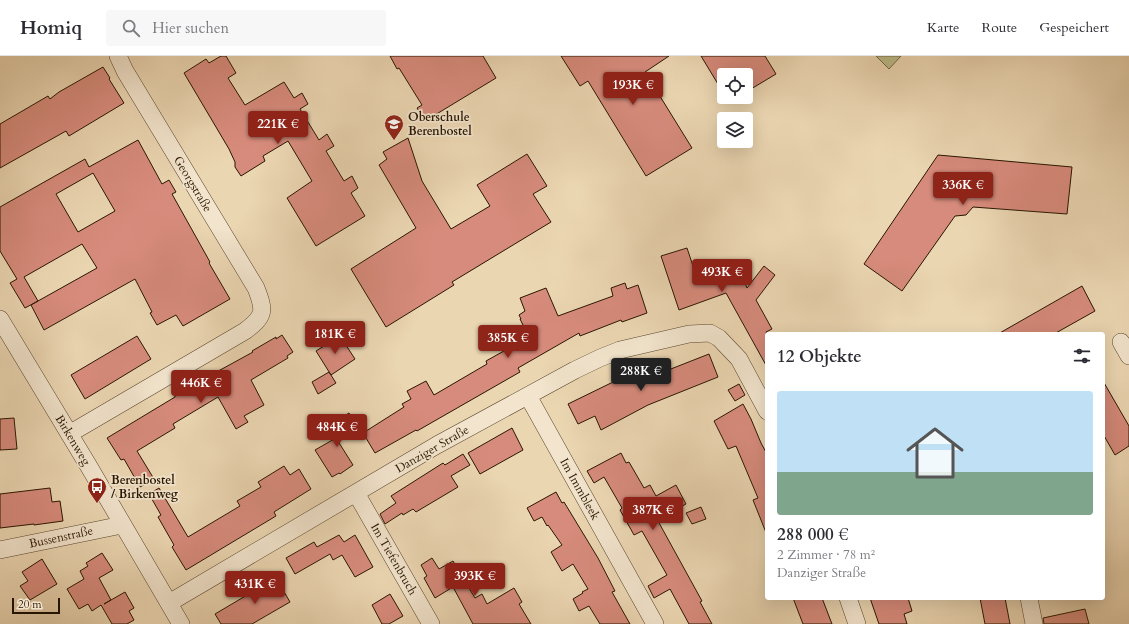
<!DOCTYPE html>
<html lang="de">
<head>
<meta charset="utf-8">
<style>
	body { margin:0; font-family:Cardo,serif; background:#f7f7f7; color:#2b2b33; height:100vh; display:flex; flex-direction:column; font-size:15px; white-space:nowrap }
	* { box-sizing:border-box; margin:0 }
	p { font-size:13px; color:#7c7c81 }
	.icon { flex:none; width:22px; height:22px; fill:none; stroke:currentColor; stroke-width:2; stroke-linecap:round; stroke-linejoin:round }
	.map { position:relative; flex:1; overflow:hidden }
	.side { position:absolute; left:765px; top:276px; width:340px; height:268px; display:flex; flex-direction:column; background:#fff; border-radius:4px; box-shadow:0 4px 16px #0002 }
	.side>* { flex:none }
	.tools { position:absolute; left:717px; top:12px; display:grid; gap:8px }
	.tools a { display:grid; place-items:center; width:36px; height:36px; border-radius:4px; background:#fff; box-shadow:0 4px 16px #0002; font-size:20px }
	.scale { position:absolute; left:12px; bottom:10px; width:48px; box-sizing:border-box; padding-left:4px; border:2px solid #291600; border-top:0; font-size:11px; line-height:14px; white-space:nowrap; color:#291600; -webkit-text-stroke:3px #f2e4cd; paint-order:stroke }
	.price { position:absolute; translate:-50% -34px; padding:0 9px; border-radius:4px; background:#8f2418; color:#fff; font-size:13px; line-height:26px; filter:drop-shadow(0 1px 2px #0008) }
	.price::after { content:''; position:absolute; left:50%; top:24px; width:12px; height:9px; margin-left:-6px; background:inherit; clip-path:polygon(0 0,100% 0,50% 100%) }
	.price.active { background:#222; color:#fff }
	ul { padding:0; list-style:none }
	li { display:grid; align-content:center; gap:8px; height:212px; padding:0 12px }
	li span { display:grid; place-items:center; height:124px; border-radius:4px; color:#555 }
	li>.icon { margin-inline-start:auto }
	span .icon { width:72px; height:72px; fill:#fffc; stroke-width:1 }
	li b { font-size:17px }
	h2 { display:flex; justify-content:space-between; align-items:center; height:48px; padding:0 12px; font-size:17px }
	header { display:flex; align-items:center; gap:24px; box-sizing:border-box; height:56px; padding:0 20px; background:#fff; border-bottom:1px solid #e1e1e2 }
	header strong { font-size:19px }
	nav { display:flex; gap:22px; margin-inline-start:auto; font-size:14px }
	.search { width:280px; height:36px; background:#f7f7f7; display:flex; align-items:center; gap:10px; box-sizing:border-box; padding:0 14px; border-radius:4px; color:#7c7c81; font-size:15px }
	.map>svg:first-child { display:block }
	.green { fill:#bcbd89; stroke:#726a44 }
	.building { fill:#d78b7c; stroke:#291600; fill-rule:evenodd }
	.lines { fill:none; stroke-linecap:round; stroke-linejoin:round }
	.minor-casing { stroke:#5a462c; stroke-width:18 }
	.minor { stroke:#f2e4cd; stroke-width:17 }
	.labels { text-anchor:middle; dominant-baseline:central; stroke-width:3.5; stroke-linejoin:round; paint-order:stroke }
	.poi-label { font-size:12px; font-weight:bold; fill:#291600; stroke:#f2e4cd; text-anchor:start }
	.street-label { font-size:12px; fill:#291600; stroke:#f2e4cd }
</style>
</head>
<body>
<header>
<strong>Homiq</strong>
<div class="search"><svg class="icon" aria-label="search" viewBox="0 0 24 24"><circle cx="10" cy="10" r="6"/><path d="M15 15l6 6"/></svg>Hier suchen</div>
<nav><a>Karte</a><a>Route</a><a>Gespeichert</a></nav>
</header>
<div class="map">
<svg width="1129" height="568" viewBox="0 0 1129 568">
	<rect width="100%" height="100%" fill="#ebd6b2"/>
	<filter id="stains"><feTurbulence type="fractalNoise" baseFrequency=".005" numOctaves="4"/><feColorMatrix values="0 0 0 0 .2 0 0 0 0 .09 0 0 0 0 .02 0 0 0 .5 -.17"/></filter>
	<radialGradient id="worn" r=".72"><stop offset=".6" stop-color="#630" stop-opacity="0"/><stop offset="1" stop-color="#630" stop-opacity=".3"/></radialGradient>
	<!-- green -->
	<path class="green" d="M 876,0 L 901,0 L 889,13 Z"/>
	<!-- building -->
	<path class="building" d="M 221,0 L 226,0 L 236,17 L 228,22 L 245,49 L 284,26 L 294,42 L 302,37 L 308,48 L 300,53 L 319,84 L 327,78 L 334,90 L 326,95 L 344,125 L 352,120 L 358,132 L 351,137 L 365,160 L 316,190 L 287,142 L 312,125 L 288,85 L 263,100 L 265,105 L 241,120 L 235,111 L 235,106 L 229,93 L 184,17 L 206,3 L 209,7 Z
		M 390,0 L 483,0 L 496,22 L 425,65 L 417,52 L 422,49 L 399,12 L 397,13 Z
		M 561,0 L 669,0 L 645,16 L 692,92 L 646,120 L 588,25 L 580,30 Z
		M 701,0 L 765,0 L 776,18 L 746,36 L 746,19 L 724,19 L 724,38 Z
		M 103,11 L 110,22 L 109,23 L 124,47 L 69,80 L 66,75 L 0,112 L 0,68 L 48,40 L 50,43 L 59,36 Z
		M 726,41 L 738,41 L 729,46 Z
		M 408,82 L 422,125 L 451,173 L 490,150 L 477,129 L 527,98 L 547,130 L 533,138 L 551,166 L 452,226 L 454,229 L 386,271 L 351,213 L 416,172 L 379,109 L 387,103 L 383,96 Z
		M 138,84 L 162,128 L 169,124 L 176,136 L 172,138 L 210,206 L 209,207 L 230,243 L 183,270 L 176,259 L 157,269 L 150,257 L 152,256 L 135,223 L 44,274 L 31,249 L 38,245 L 25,252 L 10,227 L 17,223 L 0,195 L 0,151 L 85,103 L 89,111 ZM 93,117 L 115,155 L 78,176 L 56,138 ZM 82,188 L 97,212 L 38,245 L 24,221 Z
		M 938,99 L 1072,111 L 1067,158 L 973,151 L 966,159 L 955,160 L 902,235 L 864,208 Z
		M 687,192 L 697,222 L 738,208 L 747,232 L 764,210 L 775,219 L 756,244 L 772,273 L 766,276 L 767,278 L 767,311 L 726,237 L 679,254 L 661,200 Z
		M 625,227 L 627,233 L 638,229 L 647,257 L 622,266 L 621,264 L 580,280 L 579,277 L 518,312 L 520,316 L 417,375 L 416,374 L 375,397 L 363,377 L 404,351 L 402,348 L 411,343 L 407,335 L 426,325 L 434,339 L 487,308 L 486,305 L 520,286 L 519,285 L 528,279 L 520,263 L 521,263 L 519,259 L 525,255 L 520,242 L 546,232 L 558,260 L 613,240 L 611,232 Z
		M 1082,230 L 1095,255 L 1054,278 L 998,278 Z
		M 282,279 L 293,296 L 287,300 L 288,302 L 251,324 L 264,349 L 244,360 L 248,366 L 236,373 L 218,341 L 173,368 L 175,372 L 137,395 L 154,423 L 140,431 L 124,403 L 121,404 L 107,382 L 175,341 L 175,340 L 211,319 L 253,296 L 252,295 L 276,281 L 276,283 Z
		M 137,280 L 151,303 L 85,343 L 71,319 Z
		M 340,280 L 355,303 L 331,319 L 316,295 Z
		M 709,298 L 718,321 L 648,349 L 601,374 L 595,360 L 578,368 L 568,348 L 611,327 L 650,313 L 653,320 Z
		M 329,316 L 336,327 L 318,338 L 312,326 Z
		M 1103,325 L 1129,370 L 1129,390 L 1115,399 L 1103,378 Z
		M 739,328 L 745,339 L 735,345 L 728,334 Z
		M 743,348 L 751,363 L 761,387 L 767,398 L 767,479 L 753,444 L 758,442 L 736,390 L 728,393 L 714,365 Z
		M 349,357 L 356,370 L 336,382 L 353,409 L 340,418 L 339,417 L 332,421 L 315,394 L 336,382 L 328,370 Z
		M 14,362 L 17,393 L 0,394 L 0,363 Z
		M 512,372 L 523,394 L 480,418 L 468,397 Z
		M 621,397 L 626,407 L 629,406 L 644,432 L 650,429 L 656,440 L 676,429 L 686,448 L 658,463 L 659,465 L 658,465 L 702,545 L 700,546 L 712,568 L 689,568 L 670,533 L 654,542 L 648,530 L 667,519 L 642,475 L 634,479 L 620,454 L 622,452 L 604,421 L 594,427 L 587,415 Z
		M 463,398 L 470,409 L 451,420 L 458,431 L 416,456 L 413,453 L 403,459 L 402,457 L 385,468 L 380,458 L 396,447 L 391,440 L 443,407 L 445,409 Z
		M 284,410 L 290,419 L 299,413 L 311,433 L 274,456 L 276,460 L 186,514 L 172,491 L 174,489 L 158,461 L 161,459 L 149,438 L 159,432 L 188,481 L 240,450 L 237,445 L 261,431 L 258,426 Z
		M 50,432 L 52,446 L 60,445 L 63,465 L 34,469 L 34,468 L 0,472 L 0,438 Z
		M 556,436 L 562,447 L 564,446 L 598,502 L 615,535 L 612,536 L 630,568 L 600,568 L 589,550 L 579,555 L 573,543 L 583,537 L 582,536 L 588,533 L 573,508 L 562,515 L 551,496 L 562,489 L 548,469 L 547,470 L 542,461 L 534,465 L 527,452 Z
		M 701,451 L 706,463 L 692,468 L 686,457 Z
		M 339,479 L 344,486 L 355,479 L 373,511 L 355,521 L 342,499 L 333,504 L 330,498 L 295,518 L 286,502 L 314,486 L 317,491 Z
		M 102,497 L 113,514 L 99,522 L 111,544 L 104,548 L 125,536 L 134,552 L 129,555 L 134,564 L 127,568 L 112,568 L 101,549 L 92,555 L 88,548 L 79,553 L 67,533 L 84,523 L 80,515 L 88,510 L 86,507 Z
		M 432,502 L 439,513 L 453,505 L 475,542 L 482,538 L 487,548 L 514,532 L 522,546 L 519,548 L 531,568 L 473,568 L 453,531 L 435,542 L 424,522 L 427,520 L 421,509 Z
		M 42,503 L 57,528 L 30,544 L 20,530 L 28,525 L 22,516 Z
		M 276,522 L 290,546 L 252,568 L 221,568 L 215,558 Z
		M 390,538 L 403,560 L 389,568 L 382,568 L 372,549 Z
		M 793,542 L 822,542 L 832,568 L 803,568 Z
		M 870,542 L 908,542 L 912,555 L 904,558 L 907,568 L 879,568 Z
		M 980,542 L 1005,542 L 1010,568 L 985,568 Z
		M 1085,553 L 1089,568 L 1044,568 L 1043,562 Z"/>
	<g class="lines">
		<defs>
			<path id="minor" d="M 0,263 L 88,409 L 181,568
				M 1121,286 L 1129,300
				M 528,340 L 655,568
				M 69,378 L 245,275 C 265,260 265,255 256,232 L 125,15 L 118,0
				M 356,437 L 431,568
				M 0,494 L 122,469
				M 848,542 L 857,568
				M 1029,542 L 1034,568
				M 169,547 L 437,389 L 575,314 L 600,302 L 620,294 L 689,278 L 710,277 L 719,282 L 739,303 L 767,355"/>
		</defs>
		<!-- minor casing -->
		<use href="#minor" class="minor-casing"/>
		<!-- minor -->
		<use href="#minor" class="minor"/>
	</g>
	<!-- icons -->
	<defs>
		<symbol id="school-pin" viewBox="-11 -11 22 30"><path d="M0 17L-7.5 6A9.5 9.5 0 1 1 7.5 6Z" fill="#8f2418" stroke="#f2e4cd"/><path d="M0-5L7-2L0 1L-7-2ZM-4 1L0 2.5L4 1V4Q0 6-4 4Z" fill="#fff"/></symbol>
		<symbol id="bus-pin" viewBox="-11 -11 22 30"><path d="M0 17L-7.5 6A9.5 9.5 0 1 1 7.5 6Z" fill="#8f2418" stroke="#f2e4cd"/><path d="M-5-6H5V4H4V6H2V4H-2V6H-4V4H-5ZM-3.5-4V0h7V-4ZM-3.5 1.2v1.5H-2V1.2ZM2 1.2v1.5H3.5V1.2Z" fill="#fff"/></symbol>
	</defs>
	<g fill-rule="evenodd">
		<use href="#school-pin" x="383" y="57" width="22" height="30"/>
		<use href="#bus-pin" x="86" y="420" width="22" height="30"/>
	</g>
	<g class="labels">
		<!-- poi labels -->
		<g class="poi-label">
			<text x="408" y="61">Oberschule<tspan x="408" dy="14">Berenbostel</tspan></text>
			<text x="111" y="424">Berenbostel<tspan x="111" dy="14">/ Birkenweg</tspan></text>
		</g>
		<!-- street labels -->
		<g class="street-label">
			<text transform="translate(193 128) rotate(59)">Georgstraße</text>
			<text transform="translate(73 384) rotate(59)">Birkenweg</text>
			<text transform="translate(432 393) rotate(-30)">Danziger Straße</text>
			<text transform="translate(580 433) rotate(61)">Im Immbleek</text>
			<text transform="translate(61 481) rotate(-12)">Bussenstraße</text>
			<text transform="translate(394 503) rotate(60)">Im Tiefenbruch</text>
		</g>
	</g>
	<rect width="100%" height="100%" filter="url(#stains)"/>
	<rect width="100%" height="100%" fill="url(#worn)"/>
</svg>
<div class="tools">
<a><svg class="icon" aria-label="locate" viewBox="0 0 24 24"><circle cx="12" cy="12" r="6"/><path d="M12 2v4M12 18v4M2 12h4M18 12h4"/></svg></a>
<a><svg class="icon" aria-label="layers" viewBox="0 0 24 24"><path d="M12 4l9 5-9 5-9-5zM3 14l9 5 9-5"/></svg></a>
</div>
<div class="scale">20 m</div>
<b class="price" style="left:633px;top:50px">193K €</b>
<b class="price" style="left:278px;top:89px">221K €</b>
<b class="price" style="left:963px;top:150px">336K €</b>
<b class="price" style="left:722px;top:237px">493K €</b>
<b class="price" style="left:335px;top:299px">181K €</b>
<b class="price" style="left:508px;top:303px">385K €</b>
<b class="price active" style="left:641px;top:336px">288K €</b>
<b class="price" style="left:201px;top:348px">446K €</b>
<b class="price" style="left:337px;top:392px">484K €</b>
<b class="price" style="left:653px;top:475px">387K €</b>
<b class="price" style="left:475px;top:541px">393K €</b>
<b class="price" style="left:255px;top:549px">431K €</b>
<section class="side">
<h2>12 Objekte<svg class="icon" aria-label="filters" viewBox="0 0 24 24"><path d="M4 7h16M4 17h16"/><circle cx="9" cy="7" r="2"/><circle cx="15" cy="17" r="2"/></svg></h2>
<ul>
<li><span style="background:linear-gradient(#bfe0f5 65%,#7fa58c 0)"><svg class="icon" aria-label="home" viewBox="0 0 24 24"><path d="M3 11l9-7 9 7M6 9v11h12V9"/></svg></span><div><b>288 000 €</b><p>2 Zimmer · 78 m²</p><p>Danziger Straße</p></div></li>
</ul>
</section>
</div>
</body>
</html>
